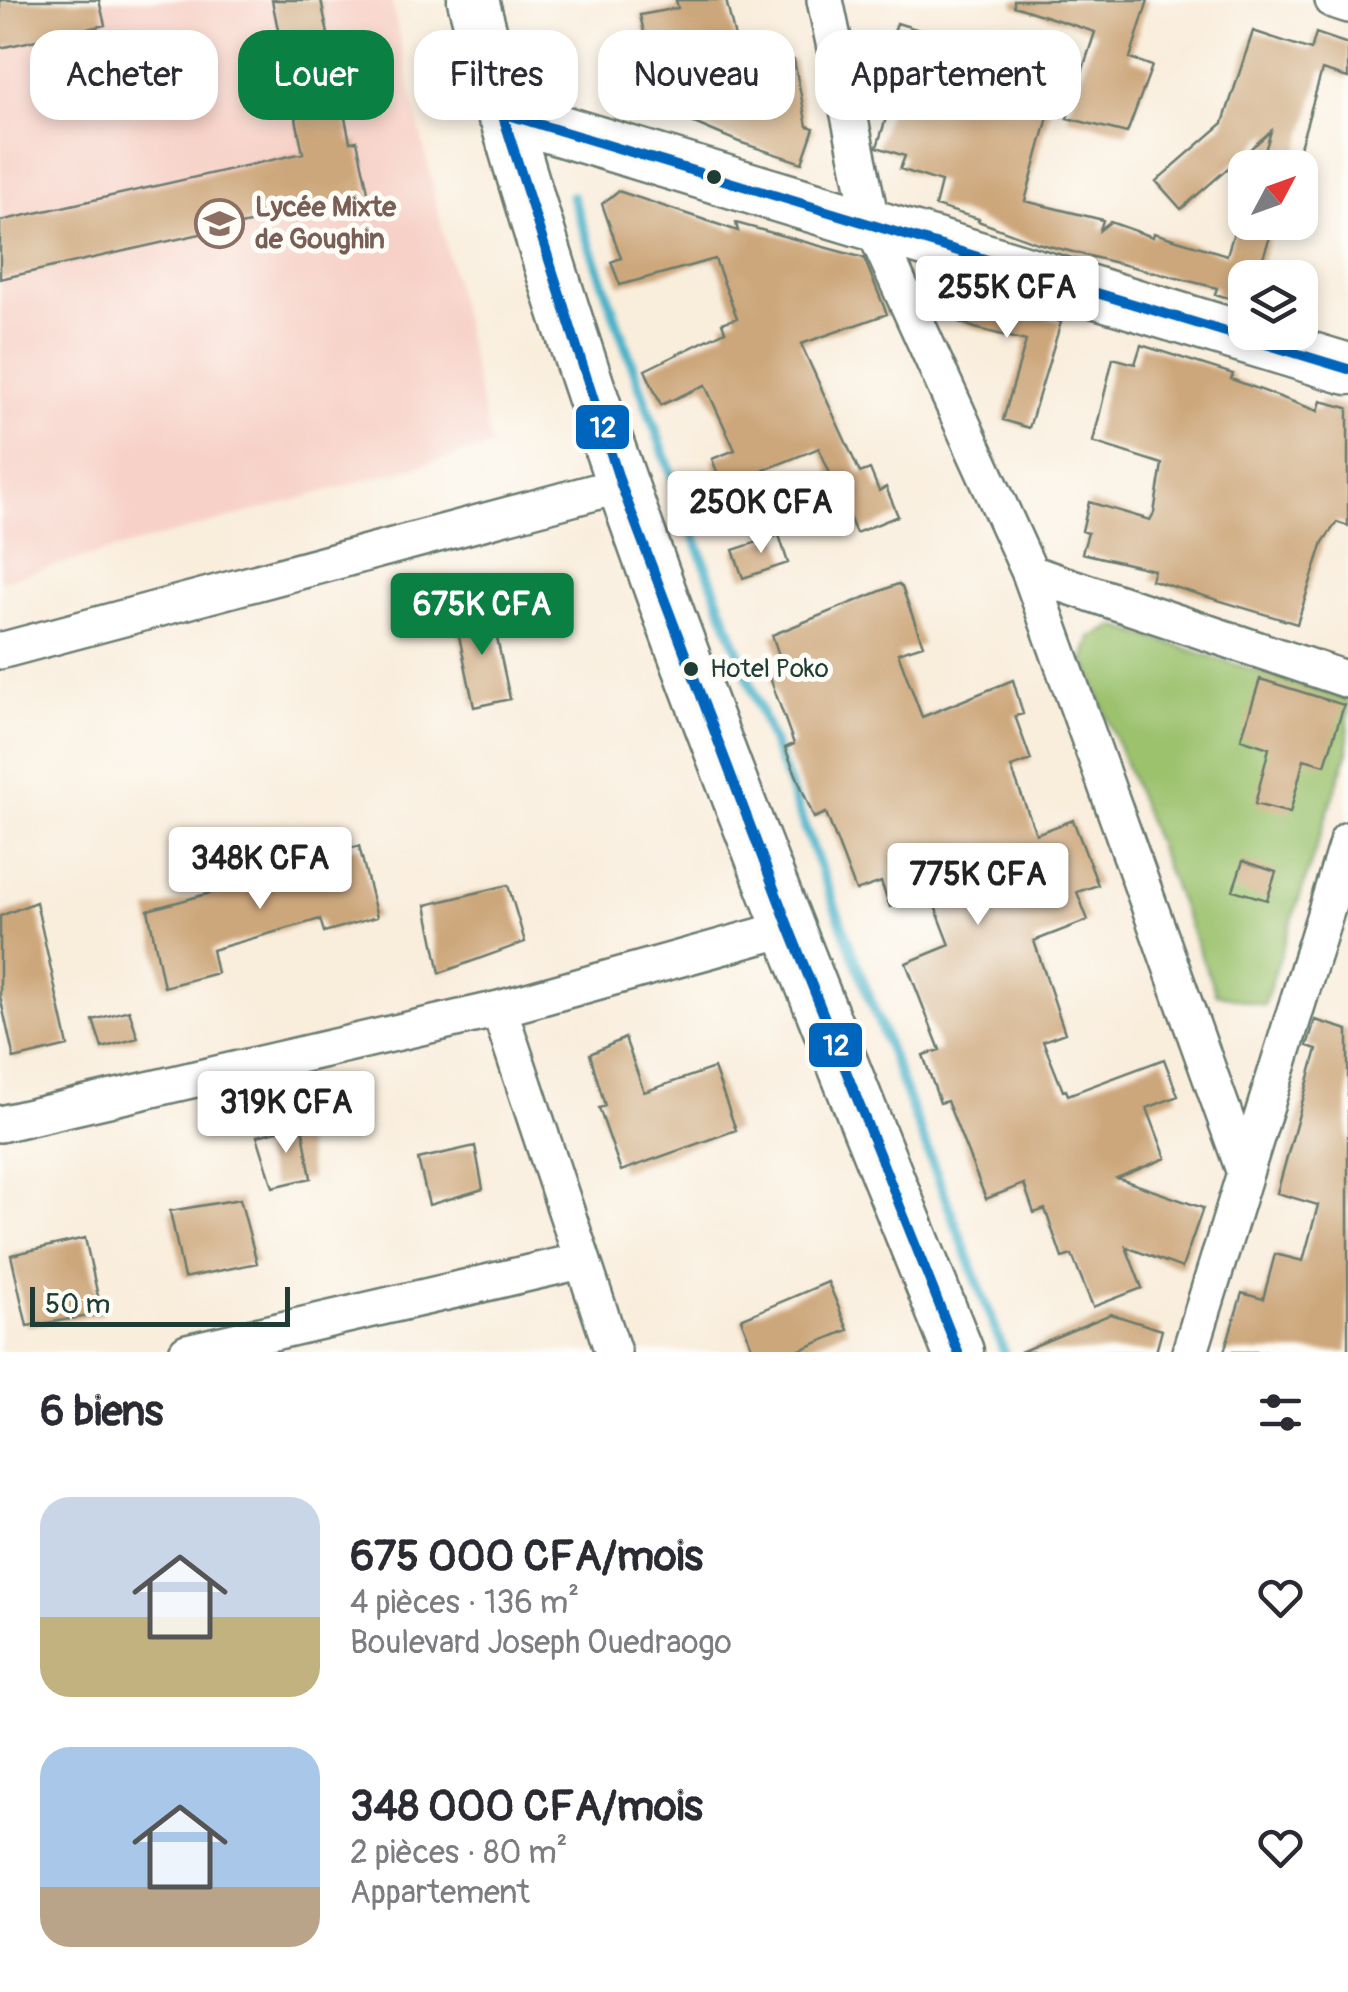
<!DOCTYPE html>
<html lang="fr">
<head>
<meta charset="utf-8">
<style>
	body { margin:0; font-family:Pangolin,sans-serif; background:#f2f2f3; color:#2b2b33; height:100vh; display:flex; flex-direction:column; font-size:38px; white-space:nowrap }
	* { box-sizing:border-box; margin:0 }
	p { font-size:32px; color:#7c7c81 }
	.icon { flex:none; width:55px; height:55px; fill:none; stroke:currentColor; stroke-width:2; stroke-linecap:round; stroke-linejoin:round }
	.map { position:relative; height:1352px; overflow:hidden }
	.details { display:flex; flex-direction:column; background:#fff; flex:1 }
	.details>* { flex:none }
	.guide { position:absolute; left:30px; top:30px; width:1290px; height:90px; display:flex; gap:20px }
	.needle { width:65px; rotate:49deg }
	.fabs { position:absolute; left:1228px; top:150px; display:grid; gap:20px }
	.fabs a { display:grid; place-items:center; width:90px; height:90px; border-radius:20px; background:#fff; box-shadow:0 5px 15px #0003; font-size:50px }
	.scale { position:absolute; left:30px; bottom:25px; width:260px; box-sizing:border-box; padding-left:10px; border:5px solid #1f3d34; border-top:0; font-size:28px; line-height:35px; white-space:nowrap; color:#1f3d34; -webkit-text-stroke:8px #fdfcf7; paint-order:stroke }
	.price { position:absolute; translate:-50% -85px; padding:0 22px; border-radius:10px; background:#fff; color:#222; font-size:32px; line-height:65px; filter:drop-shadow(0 2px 5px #0008) }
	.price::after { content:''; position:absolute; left:50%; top:60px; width:30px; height:22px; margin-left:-15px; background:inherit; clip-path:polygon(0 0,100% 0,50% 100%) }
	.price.active { background:#0b8043; color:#fff }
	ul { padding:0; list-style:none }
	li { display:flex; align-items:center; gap:30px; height:250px; padding:0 40px }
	li span { display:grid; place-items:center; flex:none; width:280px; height:200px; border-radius:30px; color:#555 }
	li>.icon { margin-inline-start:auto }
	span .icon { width:120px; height:120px; fill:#fffc; stroke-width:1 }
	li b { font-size:42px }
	h2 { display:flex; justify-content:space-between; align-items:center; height:120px; padding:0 40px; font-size:42px }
	.chip { padding:0 35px; border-radius:30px; background:#fff; box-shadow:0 5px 15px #0003; font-size:35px; line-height:90px }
	.chip.active { background:#0b8043; color:#fff }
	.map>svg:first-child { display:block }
	.built { fill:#f7d1c7 }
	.green { fill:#9cc26e; stroke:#5e8051; stroke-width:2.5 }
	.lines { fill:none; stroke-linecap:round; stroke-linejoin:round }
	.stream { stroke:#4bb3c9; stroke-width:10 }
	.building { fill:#cda77c }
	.street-casing { stroke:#6b7b6f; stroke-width:40 }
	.secondary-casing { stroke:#6b7b6f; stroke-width:55 }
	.street { stroke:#fff; stroke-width:35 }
	.secondary { stroke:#fff; stroke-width:50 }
	.bus-1-casing { stroke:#fdfcf7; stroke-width:18 }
	.bus-1 { stroke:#0065bd; stroke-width:10 }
	.bus-dot { fill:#1f3d34; stroke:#fdfcf7; stroke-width:4 }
	.labels { text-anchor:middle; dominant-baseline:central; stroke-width:10; stroke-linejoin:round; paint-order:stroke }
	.bus-label { font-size:26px; fill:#1f3d34; stroke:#fdfcf7; text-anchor:start }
	.education-label { font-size:28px; font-weight:bold; fill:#785e54; stroke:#fdfcf7; text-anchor:start }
	.line-badge { stroke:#fdfcf7; stroke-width:4 }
	.badge-label { font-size:28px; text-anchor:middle; font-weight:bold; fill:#fff }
</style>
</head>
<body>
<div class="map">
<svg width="1348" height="1352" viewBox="0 0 1348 1352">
	<rect width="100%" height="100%" fill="#fdfcf7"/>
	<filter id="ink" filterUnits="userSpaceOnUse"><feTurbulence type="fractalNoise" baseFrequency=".01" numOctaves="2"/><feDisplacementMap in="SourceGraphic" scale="20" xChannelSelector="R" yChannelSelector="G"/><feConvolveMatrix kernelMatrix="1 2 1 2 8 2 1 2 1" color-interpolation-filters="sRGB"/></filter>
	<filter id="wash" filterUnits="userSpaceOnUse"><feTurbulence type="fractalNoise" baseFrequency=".0048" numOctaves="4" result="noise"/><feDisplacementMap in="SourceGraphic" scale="40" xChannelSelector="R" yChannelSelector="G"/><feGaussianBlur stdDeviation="2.25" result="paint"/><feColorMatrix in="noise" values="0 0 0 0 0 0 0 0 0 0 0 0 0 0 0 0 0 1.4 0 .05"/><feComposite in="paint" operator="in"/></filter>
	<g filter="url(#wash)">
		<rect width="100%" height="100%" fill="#f9eddc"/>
		<!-- built -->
		<path class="built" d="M 0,0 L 391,0 L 491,446 L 0,581 Z"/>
		<!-- green -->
		<path class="green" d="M 1115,626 L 1348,700 L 1348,751 L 1264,1005 L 1216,994 L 1084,659 L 1091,638 Z"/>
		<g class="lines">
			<!-- stream -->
			<path class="stream" d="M 572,196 L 681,501 L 1004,1352"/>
		</g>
		<g id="blocks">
			<!-- building -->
			<path class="building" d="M 0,0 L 99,0 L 105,25 L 0,48 Z
				M 272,0 L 321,0 L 350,142 L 357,141 L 369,196 L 0,279 L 0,221 L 303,153 Z
				M 676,0 L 726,0 L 738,50 L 778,61 L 794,60 L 807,126 L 814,128 L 802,163 L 739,142 L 687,120 L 708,71 L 700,69 L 706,48 L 650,59 L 640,15 L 678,8 Z
				M 1014,0 L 1148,0 L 1130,58 L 1152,66 L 1127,133 L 1067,118 L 1095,32 L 1014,6 Z
				M 897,23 L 952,40 L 946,62 L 976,71 L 972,83 L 1051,106 L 1025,201 L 1103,220 L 1100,230 L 1110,222 L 1153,237 L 1154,233 L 1227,255 L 1238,219 L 1245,222 L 1275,222 L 1256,278 L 1245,278 L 1245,303 L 1215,294 L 1217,288 L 1037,243 L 978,221 L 979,219 L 935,206 L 941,182 L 900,169 L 905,156 L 877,147 L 893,96 L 883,92 L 886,82 L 878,80 Z
				M 1253,31 L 1311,50 L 1316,33 L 1348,44 L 1348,78 L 1322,70 L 1297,158 L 1294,157 L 1291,168 L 1260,168 L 1271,131 L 1181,209 L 1156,181 L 1223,123 Z
				M 618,191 L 738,231 L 736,223 L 864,258 L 887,314 L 801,344 L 860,473 L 870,469 L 879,491 L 886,487 L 898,516 L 856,533 L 819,448 L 754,474 L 758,483 L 726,495 L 712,459 L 735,450 L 705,385 L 661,405 L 645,370 L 725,331 L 722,323 L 737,318 L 715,259 L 620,285 L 611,262 L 621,258 L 602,204 Z
				M 942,281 L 1061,322 L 1029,428 L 1003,420 L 1026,341 L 975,328 L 935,312 L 932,307 Z
				M 1141,345 L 1233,374 L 1231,379 L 1318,411 L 1321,401 L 1348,408 L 1348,526 L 1337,522 L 1323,542 L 1297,624 L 1151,580 L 1154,570 L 1082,553 L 1088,533 L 1082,531 L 1089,502 L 1150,520 L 1154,513 L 1162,464 L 1093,442 L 1113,358 L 1135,364 Z
				M 779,535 L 788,563 L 743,578 L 733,550 Z
				M 898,584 L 902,587 L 923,645 L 898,653 L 922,717 L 1013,680 L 1023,714 L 1015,716 L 1031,760 L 1011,767 L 1036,834 L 1073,820 L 1098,885 L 1077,892 L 1088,920 L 1034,941 L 1065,1033 L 1043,1041 L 1063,1091 L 1066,1090 L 1068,1095 L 1164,1059 L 1178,1096 L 1147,1108 L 1166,1158 L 1117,1178 L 1203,1208 L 1182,1268 L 1126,1247 L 1142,1288 L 1093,1307 L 1072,1255 L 1062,1258 L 1045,1209 L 1034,1213 L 1024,1184 L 986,1199 L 947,1101 L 940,1103 L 923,1055 L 940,1050 L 906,963 L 950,945 L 930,893 L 890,907 L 881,882 L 856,891 L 826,813 L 814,818 L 785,748 L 794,744 L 765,664 L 780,658 L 772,635 Z
				M 491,610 L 510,699 L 474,707 L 455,617 Z
				M 1260,679 L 1344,705 L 1325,765 L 1304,759 L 1290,813 L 1255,804 L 1269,748 L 1241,739 Z
				M 359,846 L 377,917 L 324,932 L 320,919 L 212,950 L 217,973 L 164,987 L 148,910 L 307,867 L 304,858 Z
				M 1243,861 L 1276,872 L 1267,900 L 1233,890 Z
				M 508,885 L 525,942 L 440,973 L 426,905 Z
				M 36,902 L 68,1046 L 14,1059 L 0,996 L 0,916 Z
				M 129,1010 L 138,1038 L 102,1048 L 93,1020 Z
				M 1315,1020 L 1348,1030 L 1348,1352 L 1224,1352 L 1242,1293 L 1263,1299 L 1275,1254 L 1303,1261 L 1318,1205 L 1277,1193 L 1317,1049 L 1307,1046 Z
				M 625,1038 L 644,1092 L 714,1068 L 736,1130 L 621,1171 L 599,1108 L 605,1106 L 590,1054 Z
				M 302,1125 L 311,1178 L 273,1187 L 257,1136 Z
				M 475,1146 L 483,1189 L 429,1205 L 418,1159 Z
				M 240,1199 L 257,1263 L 184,1278 L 170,1211 Z
				M 85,1238 L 102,1314 L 27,1326 L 11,1255 Z
				M 828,1282 L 848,1330 L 795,1352 L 754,1352 L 741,1319 Z
				M 1111,1314 L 1162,1330 L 1156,1352 L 1020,1352 Z"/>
		</g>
	</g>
	<g filter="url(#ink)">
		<use href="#blocks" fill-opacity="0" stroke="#6b7b6f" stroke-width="2.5"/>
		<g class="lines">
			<defs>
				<path id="street" d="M 825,0 L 872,225 L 1030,573 L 1245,1173 L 1190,1352
					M 1333,0 L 1348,5
					M 1030,573 L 1348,680
					M 0,651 L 621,485
					M 499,1009 L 613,1352
					M 0,1124 L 499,1009 L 789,928
					M 1245,1173 L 1348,840
					M 187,1352 L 581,1261"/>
				<path id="secondary" d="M 473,0 C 594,464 781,908 958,1352
					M 502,113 L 1348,369"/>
			</defs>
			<!-- street casing -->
			<use href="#street" class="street-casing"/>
			<!-- secondary casing -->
			<use href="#secondary" class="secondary-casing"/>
			<!-- street -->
			<use href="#street" class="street"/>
			<!-- secondary -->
			<use href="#secondary" class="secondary"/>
			<defs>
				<path id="bus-1" d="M 502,113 L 621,485 L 789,928 L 958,1352
					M 502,113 L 1348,369"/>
			</defs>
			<!-- bus-1 casing -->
			<use href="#bus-1" class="bus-1-casing"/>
			<!-- bus-1 -->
			<use href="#bus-1" class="bus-1"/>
		</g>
	</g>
	<!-- icons -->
	<defs>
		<symbol id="school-ring" viewBox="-11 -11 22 22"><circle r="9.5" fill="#fdfcf7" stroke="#8d6e63" stroke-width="1.5"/><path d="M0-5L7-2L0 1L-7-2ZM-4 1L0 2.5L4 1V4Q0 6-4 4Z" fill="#8d6e63"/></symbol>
	</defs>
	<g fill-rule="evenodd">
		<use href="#school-ring" x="192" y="196" width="55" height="55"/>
	</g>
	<!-- markers -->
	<g class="bus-dot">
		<circle cx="714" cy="177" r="9"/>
		<circle cx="691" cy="669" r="9"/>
	</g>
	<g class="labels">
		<!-- bus labels -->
		<g class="bus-label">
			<text x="710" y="669">Hotel Poko</text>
		</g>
		<!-- education labels -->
		<g class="education-label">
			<text x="255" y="207">Lycée Mixte<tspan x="255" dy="32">de Goughin</tspan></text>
		</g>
	</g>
	<g class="line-badge">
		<rect x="574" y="403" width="57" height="48" rx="10" fill="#0065bd"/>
		<rect x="807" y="1021" width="57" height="48" rx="10" fill="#0065bd"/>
	</g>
	<g class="badge-label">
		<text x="603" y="437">12</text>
		<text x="836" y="1055">12</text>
	</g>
</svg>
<div class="fabs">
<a><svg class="needle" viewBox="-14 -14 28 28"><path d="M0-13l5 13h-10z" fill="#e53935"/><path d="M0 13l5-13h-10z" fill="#7c7c81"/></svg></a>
<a><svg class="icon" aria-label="layers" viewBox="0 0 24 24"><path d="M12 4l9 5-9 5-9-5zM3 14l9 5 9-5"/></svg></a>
</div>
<div class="scale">50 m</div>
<b class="price" style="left:1007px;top:341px">255K CFA</b>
<b class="price" style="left:761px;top:556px">250K CFA</b>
<b class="price active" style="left:482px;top:658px">675K CFA</b>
<b class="price" style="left:260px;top:912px">348K CFA</b>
<b class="price" style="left:978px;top:928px">775K CFA</b>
<b class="price" style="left:286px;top:1156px">319K CFA</b>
<div class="guide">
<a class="chip">Acheter</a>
<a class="chip active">Louer</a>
<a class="chip">Filtres</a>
<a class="chip">Nouveau</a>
<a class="chip">Appartement</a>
</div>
</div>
<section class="details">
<h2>6 biens<svg class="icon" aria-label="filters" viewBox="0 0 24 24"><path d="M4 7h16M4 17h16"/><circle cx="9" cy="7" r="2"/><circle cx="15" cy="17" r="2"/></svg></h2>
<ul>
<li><span style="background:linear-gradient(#c9d6e8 60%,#c2b280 0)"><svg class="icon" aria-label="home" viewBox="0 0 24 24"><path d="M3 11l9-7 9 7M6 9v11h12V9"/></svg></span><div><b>675 000 CFA/mois</b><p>4 pièces · 136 m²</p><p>Boulevard Joseph Ouedraogo</p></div><svg class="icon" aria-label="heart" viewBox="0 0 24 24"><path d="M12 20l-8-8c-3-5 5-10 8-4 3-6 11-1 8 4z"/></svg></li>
<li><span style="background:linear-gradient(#a9c7e8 70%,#b9a48a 0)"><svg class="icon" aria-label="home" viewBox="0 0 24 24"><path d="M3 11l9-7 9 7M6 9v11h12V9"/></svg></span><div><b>348 000 CFA/mois</b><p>2 pièces · 80 m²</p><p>Appartement</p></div><svg class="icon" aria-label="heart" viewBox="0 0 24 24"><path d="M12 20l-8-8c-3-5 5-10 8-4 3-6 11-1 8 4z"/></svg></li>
</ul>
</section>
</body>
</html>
